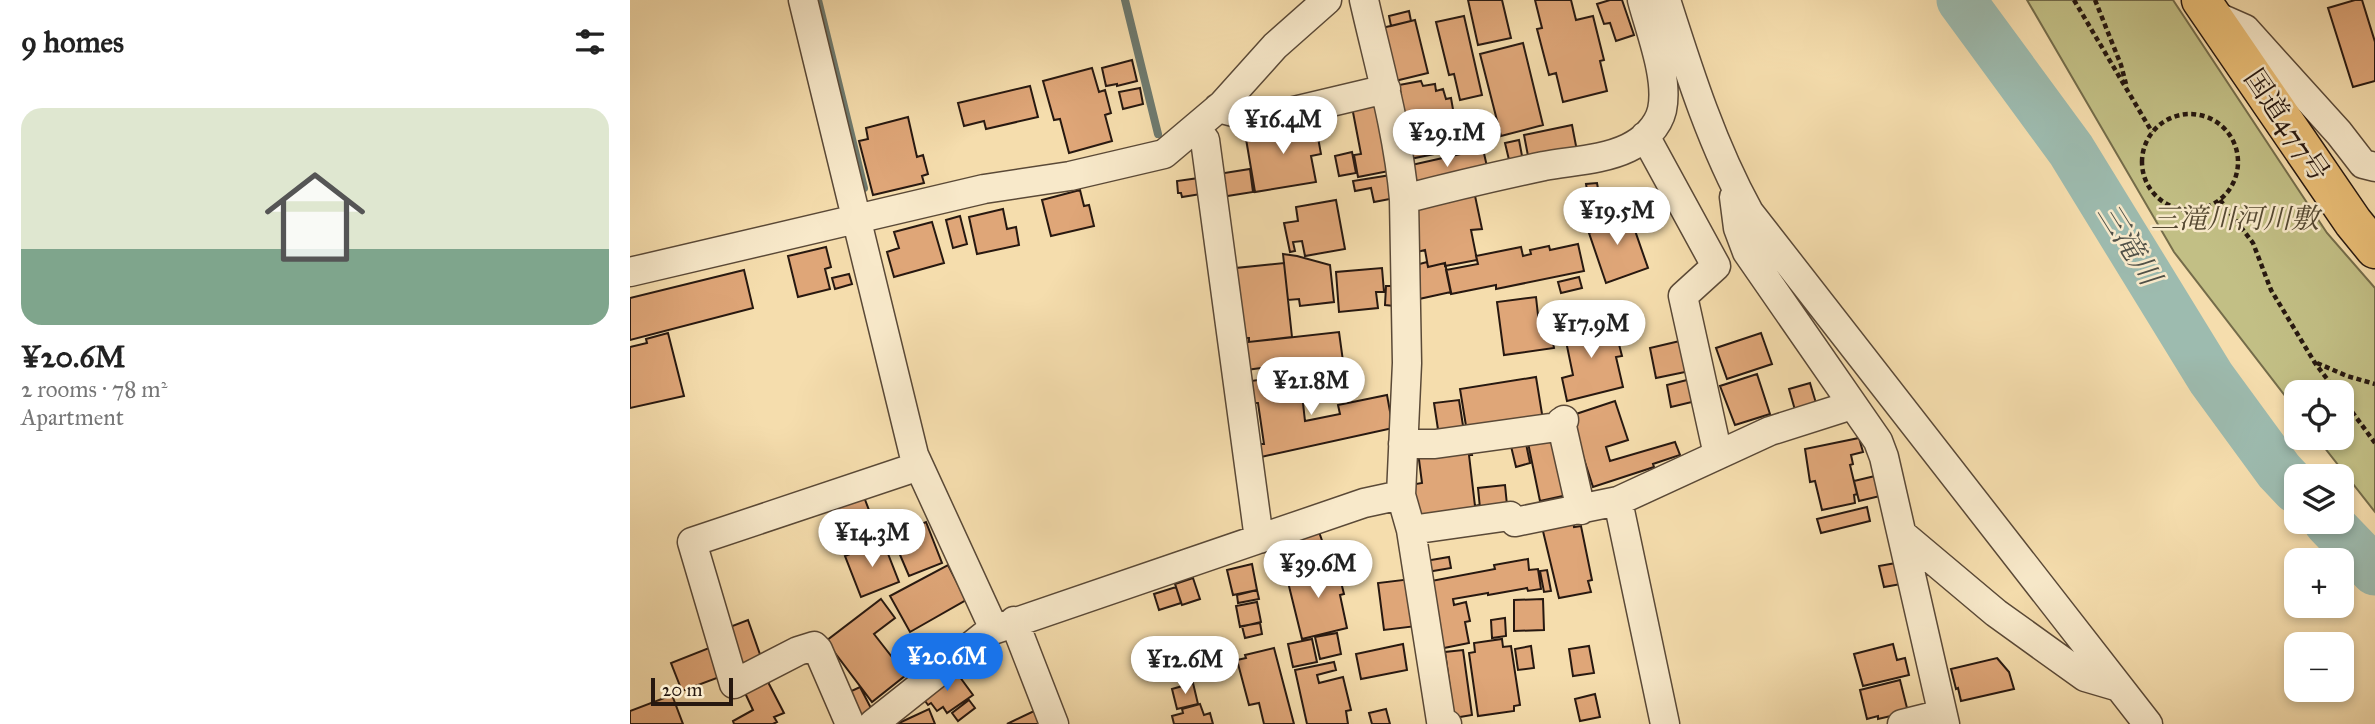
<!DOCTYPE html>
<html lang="en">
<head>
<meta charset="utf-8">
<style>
	body { margin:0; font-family:"IM FELL Great Primer","Noto Serif JP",serif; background:#f2f2f2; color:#222; height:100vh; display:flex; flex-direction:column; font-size:26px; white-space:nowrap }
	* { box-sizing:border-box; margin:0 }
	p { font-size:23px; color:#767676 }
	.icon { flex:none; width:38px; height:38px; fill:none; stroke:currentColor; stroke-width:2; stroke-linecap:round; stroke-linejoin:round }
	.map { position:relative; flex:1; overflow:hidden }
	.side { display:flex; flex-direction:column; background:#fff; width:630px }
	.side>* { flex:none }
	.buttons { position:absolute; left:1654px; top:380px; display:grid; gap:14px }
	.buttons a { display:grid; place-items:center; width:70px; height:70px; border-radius:14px; background:#fff; box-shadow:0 4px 10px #0003; font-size:35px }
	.scale { position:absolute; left:21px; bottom:18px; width:82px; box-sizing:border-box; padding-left:7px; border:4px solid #271810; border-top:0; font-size:19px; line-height:24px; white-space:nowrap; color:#271810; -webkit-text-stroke:5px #f8e9ca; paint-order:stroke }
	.price { position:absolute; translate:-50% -60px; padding:0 16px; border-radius:24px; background:#fff; color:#222; font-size:23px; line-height:46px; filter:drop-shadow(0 2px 4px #0008) }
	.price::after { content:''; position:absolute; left:50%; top:42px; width:21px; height:16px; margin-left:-10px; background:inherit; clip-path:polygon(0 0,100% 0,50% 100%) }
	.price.current { background:#1a73e8; color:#fff }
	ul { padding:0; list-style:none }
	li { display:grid; align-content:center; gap:14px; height:371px; padding:0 21px }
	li+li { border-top:2px solid #e0e0e0 }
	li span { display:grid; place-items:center; height:217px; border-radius:21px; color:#555 }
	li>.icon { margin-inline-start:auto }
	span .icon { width:126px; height:126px; fill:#fffc; stroke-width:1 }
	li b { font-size:30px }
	h2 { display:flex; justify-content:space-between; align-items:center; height:84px; padding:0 21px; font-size:30px }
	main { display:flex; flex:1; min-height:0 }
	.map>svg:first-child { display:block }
	.green { fill:#c2bf85; stroke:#746c4a; stroke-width:2 }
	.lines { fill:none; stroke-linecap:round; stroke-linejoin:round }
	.stream { stroke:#6e7a6f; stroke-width:8 }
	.river { stroke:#9dbbaf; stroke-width:49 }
	.building { fill:#dfa678; stroke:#271810; stroke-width:2 }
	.minor-casing { stroke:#5a4937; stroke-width:31 }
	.highway-casing { stroke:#271810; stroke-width:41 }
	.path { stroke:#271810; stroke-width:4.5; stroke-dasharray:5 3.5; stroke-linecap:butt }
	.minor { stroke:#f8e9ca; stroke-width:28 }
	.highway { stroke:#eabe76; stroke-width:38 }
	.labels { text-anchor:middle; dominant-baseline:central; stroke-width:5; stroke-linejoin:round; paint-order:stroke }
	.street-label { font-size:28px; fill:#271810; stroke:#f8e9ca }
	.park-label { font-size:28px; font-style:italic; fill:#564a33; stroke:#f8e9ca }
	.water-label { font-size:30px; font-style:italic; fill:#505148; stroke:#f8e9ca }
</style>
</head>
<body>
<main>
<section class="side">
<h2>9 homes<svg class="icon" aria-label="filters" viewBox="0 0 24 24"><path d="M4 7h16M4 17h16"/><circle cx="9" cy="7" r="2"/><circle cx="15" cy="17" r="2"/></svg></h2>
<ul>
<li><span style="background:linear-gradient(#dfe7d0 65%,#7fa58c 0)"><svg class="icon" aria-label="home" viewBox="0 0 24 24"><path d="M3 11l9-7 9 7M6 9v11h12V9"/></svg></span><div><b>¥20.6M</b><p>2 rooms · 78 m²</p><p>Apartment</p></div></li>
</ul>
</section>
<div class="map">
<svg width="1745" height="724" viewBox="0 0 1745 724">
	<rect width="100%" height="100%" fill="#f5ddad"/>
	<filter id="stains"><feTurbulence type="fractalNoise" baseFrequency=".00286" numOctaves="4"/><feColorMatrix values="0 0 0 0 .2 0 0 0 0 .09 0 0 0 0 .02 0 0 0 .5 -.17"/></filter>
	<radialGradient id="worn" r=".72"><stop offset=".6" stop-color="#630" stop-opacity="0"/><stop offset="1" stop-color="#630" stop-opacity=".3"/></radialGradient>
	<!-- green -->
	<path class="green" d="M 1397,0 L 1543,0 L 1697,233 L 1745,288 L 1745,512 L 1687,438 L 1712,438 L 1712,392 L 1666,392 L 1666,410 L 1544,252 Z"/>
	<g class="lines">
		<!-- stream -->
		<path class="stream" d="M 188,0 L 234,188
			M 495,0 L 528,134"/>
		<!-- river -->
		<path class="river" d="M 1331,0 L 1441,150 L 1581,378 L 1649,471 L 1666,489
			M 1698,522 L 1745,571"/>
	</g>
	<!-- building -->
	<path class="building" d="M 838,0 L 872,0 L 881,38 L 848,45 Z
		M 905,0 L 941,0 L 946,20 L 963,16 L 974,60 L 970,61 L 977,91 L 933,102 L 926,73 L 919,75 L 907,29 L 912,28 Z
		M 980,0 L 992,0 L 1004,35 L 986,41 L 980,23 L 974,24 L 967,4 Z
		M 1725,0 L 1732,0 L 1745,42 L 1745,81 L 1723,87 L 1698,8 Z
		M 779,11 L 781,21 L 761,26 L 759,16 Z
		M 834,16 L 852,95 L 830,100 L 824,74 L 819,75 L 806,22 Z
		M 785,20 L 798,73 L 765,81 L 752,28 Z
		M 893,43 L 913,125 L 871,136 L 850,54 Z
		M 502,60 L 507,81 L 487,86 L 487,84 L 476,86 L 472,68 Z
		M 462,68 L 469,92 L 475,90 L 481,113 L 475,115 L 482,141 L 439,153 L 430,119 L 424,120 L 413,81 Z
		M 791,81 L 793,86 L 805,84 L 806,91 L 813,89 L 816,99 L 821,98 L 824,115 L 816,117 L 824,150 L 780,159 L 765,95 L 771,94 L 769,85 Z
		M 400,86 L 408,117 L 356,129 L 354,121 L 334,126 L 328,103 Z
		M 510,88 L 513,104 L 493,109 L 489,92 Z
		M 749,103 L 759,171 L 728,177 L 724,155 L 731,154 L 722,107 Z
		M 278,117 L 287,157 L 293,155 L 298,174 L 292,176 L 294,183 L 243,195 L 229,141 L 238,139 L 236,128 Z
		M 685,121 L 691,154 L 681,156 L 686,182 L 625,192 L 615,133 Z
		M 942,125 L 947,151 L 899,161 L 894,135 Z
		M 889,140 L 893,161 L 880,164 L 875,143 Z
		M 853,149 L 858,171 L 782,189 L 777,166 Z
		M 722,152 L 726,173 L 709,176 L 705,156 Z
		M 620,169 L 623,192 L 591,197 L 588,174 Z
		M 761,175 L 765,198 L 744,202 L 741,188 L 725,191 L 723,181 Z
		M 569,178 L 571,194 L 552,197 L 551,193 L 548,193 L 547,181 Z
		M 967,183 L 970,200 L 959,202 L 956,184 Z
		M 450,190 L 454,206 L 459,205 L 464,226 L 421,236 L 412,200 Z
		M 844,191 L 852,229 L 841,230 L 847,260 L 815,266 L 815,263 L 798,267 L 795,250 L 787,252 L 787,206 Z
		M 706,200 L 715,249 L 675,256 L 672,241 L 663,242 L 665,251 L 660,252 L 654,223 L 668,221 L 666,207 Z
		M 373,209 L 377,229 L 386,227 L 389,245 L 347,254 L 339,217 Z
		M 994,211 L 998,224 L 1002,222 L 1018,268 L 976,283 L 959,233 L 964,231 L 961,222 Z
		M 330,216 L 337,244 L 323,248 L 316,220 Z
		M 302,222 L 314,263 L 264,277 L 257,252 L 269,248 L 264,232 Z
		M 948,244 L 954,271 L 866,289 L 866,285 L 821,294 L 816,270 L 848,264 L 846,256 L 891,247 L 893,256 L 901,254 L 900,250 L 919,246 L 920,250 Z
		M 196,247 L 201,267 L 195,269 L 200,289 L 168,297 L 158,256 Z
		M 653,254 L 667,256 L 700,265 L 704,302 L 670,306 L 669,299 L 658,300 Z
		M 797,262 L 798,267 L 815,263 L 821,292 L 789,299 L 782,266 Z
		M 654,263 L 662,337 L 619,342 L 619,338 L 615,338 L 606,268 Z
		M 752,268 L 754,292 L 746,292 L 748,308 L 709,312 L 706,272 Z
		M 114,270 L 123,308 L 0,340 L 0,298 Z
		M 219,274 L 222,284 L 205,289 L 202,278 Z
		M 949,277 L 952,288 L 931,293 L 928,282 Z
		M 756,286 L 764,286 L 764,306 L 755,305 Z
		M 906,297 L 910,333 L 921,331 L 924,348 L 874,355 L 867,302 Z
		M 955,317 L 958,331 L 984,325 L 992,356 L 986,357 L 993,387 L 937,401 L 932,378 L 943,375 L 932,322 Z
		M 709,332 L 713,361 L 639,369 L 638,367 L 616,370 L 613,338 L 619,338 L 619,342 Z
		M 38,333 L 54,396 L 0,408 L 0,347 L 17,343 L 16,339 Z
		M 1131,333 L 1142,364 L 1097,379 L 1086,348 Z
		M 1054,340 L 1060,371 L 1026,378 L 1020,348 Z
		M 675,373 L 678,384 L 671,385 L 675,421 L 710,414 L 708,405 L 757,395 L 763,428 L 631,457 L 629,444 L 634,444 L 628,403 L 624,403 L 621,381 Z
		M 1127,374 L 1140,414 L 1105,425 L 1090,386 Z
		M 906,377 L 913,420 L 837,432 L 830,389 Z
		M 1061,379 L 1066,401 L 1041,407 L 1037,385 Z
		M 1180,383 L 1186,403 L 1165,410 L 1159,389 Z
		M 829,400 L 834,432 L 809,436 L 804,403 Z
		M 985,401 L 998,440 L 976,447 L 980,461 L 1045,442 L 1050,455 L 1023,464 L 1024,467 L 963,487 L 940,416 Z
		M 929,431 L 942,494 L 910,501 L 897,438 Z
		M 1229,438 L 1233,452 L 1221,455 L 1223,464 L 1220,465 L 1227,494 L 1224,495 L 1225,503 L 1192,510 L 1185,481 L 1180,482 L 1175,449 Z
		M 895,439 L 900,463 L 886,467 L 880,442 Z
		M 840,444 L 842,455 L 839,455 L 845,506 L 849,505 L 850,513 L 784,518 L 780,485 L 792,483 L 788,452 Z
		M 1245,476 L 1250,496 L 1229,501 L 1224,481 Z
		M 875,485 L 877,505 L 850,508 L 848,488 Z
		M 234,497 L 250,539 L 218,551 L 202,510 Z
		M 1237,507 L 1240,521 L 1191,533 L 1187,519 Z
		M 943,521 L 944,527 L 951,526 L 962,580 L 958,581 L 961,592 L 929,598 L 912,527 Z
		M 296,522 L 312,563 L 279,576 L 262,536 Z
		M 688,529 L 697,555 L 653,571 L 643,546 Z
		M 253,541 L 269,582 L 231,597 L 215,556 Z
		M 819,557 L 821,568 L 797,572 L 795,561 Z
		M 898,559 L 899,570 L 908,569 L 911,589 L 898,591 L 897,588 L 858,595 L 858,593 L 823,599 L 824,605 L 836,602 L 840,621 L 835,622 L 839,643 L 809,649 L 796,582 L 865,569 L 864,565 Z
		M 706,562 L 714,594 L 710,595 L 717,628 L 672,639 L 656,574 Z
		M 1266,563 L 1271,584 L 1254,587 L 1249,566 Z
		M 622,564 L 627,590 L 603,595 L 597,570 Z
		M 318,565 L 336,600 L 280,632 L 260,596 Z
		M 917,570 L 921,591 L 914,592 L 910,571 Z
		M 563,578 L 570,599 L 552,605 L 545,584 Z
		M 781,579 L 787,626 L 754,630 L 748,583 Z
		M 546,587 L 551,603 L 529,610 L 524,594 Z
		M 627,590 L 629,599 L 608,603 L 607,595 Z
		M 251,599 L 265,618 L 244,634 L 276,675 L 242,702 L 196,641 Z
		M 913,599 L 914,630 L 884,631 L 884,600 Z
		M 627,602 L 631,622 L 610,627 L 606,606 Z
		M 875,618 L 876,636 L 862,638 L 861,620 Z
		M 118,620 L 133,663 L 111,670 L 97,628 Z
		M 630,623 L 632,634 L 615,638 L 612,626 Z
		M 707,633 L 711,654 L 690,659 L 685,637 Z
		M 682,639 L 687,662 L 663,667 L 658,644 Z
		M 872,639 L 873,647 L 881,646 L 890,705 L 884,706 L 884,711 L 848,716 L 839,653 L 845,652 L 844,643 Z
		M 773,644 L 777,670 L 731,679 L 726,654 Z
		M 1263,644 L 1267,660 L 1275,658 L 1279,675 L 1233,686 L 1224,654 Z
		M 84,646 L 95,675 L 52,691 L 41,663 Z
		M 901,646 L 904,668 L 888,670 L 885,649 Z
		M 959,646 L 964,673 L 943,676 L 939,649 Z
		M 644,648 L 664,724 L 634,724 L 629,703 L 619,705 L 607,660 L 616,658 L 615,655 Z
		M 833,650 L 842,715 L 824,718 L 815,652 Z
		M 1367,658 L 1379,672 L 1384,689 L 1331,701 L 1328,688 L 1326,689 L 1321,669 Z
		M 704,662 L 706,670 L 687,675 L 689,683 L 713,677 L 721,710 L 716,711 L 718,724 L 677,724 L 665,670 Z
		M 324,669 L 343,695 L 317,713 L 313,707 L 307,711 L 301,703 L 298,705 L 290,694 Z
		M 1270,680 L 1278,712 L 1248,719 L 1248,716 L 1237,719 L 1230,690 Z
		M 138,682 L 154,713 L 144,717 L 147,722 L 143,724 L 104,724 L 103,721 L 123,710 L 115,693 Z
		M 563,683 L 568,704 L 547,709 L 542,689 Z
		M 230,687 L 244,714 L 232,724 L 215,694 Z
		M 965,694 L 970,717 L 950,721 L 945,699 Z
		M 42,695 L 53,724 L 0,724 L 0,711 Z
		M 339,700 L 345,708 L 328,721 L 322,713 Z
		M 570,704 L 574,715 L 580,713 L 583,724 L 544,724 L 542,716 L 553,713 L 552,709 Z
		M 299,709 L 305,724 L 269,724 L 269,723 Z
		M 756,709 L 760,724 L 742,724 L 739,713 Z
		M 404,711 L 411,724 L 377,724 Z"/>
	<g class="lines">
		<defs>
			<path id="minor" d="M 173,0 L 284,455 L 364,629
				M 734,0 C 749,66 768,131 774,199 L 777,363 L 771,495 L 781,530 L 811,721 L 817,724
				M 1036,0 C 1059,72 1082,145 1119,212 L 1518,724
				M 1581,14 L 1615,29 L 1709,133 L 1733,164 L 1745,167
				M 588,108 L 630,119 L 756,89
				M 565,129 L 575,140 L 629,539
				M 1015,136 L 1086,266 L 1053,296 L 1088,455
				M 1104,197 L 1108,228 L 1117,252 L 1248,441 L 1254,457 L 1315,724
				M 774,199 C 820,187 867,176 914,166 C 941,161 973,160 998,148 C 1013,141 1028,127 1032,110 C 1039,78 1020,31 1012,0
				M 0,272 L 354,189 L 440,176 L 534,154 L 592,105 L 645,46 L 697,0
				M 931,422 L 951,510
				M 773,444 L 805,444 L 927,427 L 934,420
				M 988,501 L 1035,724
				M 781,530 L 880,516 L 885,522 L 988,501 L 1140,431 L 1222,405
				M 1272,534 L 1366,613 L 1455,677 L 1489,687
				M 384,621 L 424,724
				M 220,724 L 188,650 L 184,646 L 168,651 L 104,684 L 62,542 L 289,466
				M 243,724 L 360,631 L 734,503 L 771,495
				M 1272,724 L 1312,714"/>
			<path id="highway" d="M 1571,0 L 1723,222 L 1745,249"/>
		</defs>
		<!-- minor casing -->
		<use href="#minor" class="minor-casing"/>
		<!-- highway casing -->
		<use href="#highway" class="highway-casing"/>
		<!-- path -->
		<path class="path" d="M 1444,0 L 1522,132
			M 1465,0 L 1491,65 L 1496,84
			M1512 162a48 48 0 1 1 96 0a48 48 0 1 1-96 0Z
			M 1590,200 L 1623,243 L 1641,290 L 1685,363 L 1707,392
			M 1687,363 L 1717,376 L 1745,384
			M 1712,398 L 1745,443"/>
		<!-- minor -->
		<use href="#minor" class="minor"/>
		<!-- highway -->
		<use href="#highway" class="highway"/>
	</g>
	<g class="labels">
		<!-- street labels -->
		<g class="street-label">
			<text transform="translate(1657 125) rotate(56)">国道477号</text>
		</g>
		<!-- park labels -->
		<g class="park-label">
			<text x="1605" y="218">三滝川河川敷</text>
		</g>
		<!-- water labels -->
		<g class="water-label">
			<text transform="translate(1499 244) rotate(58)">三滝川</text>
		</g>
	</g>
	<rect width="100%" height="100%" filter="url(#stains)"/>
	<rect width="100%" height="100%" fill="url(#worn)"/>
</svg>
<div class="buttons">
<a><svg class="icon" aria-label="locate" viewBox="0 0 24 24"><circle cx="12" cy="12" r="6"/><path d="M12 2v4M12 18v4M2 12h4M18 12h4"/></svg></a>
<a><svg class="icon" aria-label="layers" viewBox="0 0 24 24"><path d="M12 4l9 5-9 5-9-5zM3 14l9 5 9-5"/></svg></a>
<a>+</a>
<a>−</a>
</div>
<div class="scale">20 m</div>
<b class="price" style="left:653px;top:156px">¥16.4M</b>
<b class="price" style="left:817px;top:169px">¥29.1M</b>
<b class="price" style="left:987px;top:247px">¥19.5M</b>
<b class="price" style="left:961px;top:360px">¥17.9M</b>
<b class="price" style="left:681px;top:417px">¥21.8M</b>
<b class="price" style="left:242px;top:569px">¥14.3M</b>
<b class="price" style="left:688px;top:600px">¥39.6M</b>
<b class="price current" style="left:317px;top:693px">¥20.6M</b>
<b class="price" style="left:555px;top:696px">¥12.6M</b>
</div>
</main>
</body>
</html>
